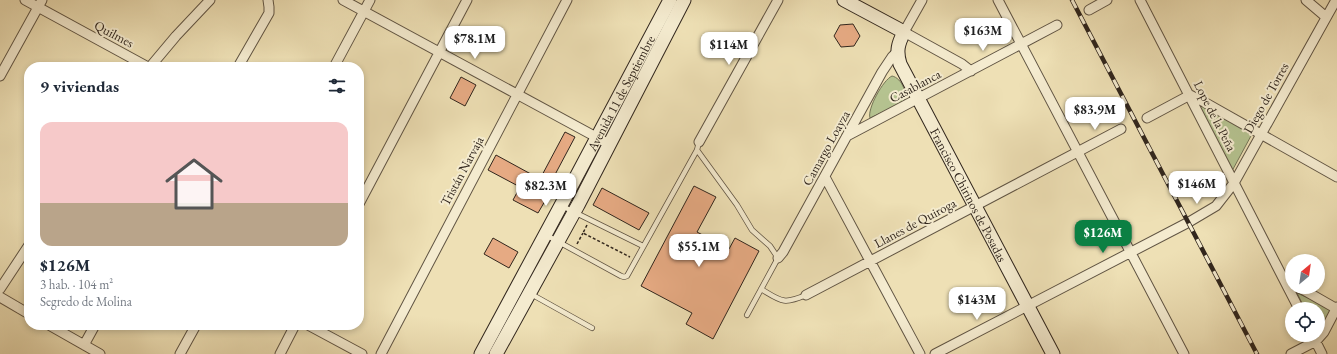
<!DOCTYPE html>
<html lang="es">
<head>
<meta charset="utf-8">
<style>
	body { margin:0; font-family:"EB Garamond",serif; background:#f2f2f3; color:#1f2937; height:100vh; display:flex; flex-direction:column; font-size:15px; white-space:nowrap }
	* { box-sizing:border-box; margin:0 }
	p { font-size:13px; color:#747a83 }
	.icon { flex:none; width:22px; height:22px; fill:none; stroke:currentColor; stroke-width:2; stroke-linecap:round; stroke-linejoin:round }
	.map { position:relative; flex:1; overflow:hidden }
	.sheet { position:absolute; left:24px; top:62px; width:340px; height:268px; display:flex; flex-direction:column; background:#fff; border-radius:16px; box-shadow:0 2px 6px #0003 }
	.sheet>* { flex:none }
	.needle { width:26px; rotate:29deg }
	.controls { position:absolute; left:1285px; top:254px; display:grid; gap:8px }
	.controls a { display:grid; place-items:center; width:40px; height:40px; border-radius:50%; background:#fff; box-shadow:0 2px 6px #0003; font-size:20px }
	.price { position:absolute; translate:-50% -34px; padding:0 9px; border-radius:8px; background:#fff; color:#222; font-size:13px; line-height:26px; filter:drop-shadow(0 1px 2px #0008) }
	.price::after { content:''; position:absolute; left:50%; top:24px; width:12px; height:9px; margin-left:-6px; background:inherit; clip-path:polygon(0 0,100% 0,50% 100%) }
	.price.selected { background:#0b8043; color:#fff }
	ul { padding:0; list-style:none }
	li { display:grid; align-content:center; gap:8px; height:212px; padding:0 16px }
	li span { display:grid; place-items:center; height:124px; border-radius:12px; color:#555 }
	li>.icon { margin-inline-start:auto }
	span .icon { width:72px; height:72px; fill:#fffc; stroke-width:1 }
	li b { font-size:17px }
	h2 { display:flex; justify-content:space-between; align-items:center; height:48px; padding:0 16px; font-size:17px }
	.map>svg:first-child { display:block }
	.green { fill:#b5c390; stroke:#737456 }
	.building { fill:#e6aa83; stroke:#31261d }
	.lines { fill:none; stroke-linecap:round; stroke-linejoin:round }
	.lane-casing { stroke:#605443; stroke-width:6 }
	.street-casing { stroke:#605443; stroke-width:11 }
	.secondary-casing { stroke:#31261d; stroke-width:15 }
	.path { stroke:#31261d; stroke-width:1.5; stroke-dasharray:3 2; stroke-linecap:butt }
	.lane { stroke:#f4ebcf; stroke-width:4.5 }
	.street { stroke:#f4ebcf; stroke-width:9 }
	.secondary { stroke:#f4ebcf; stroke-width:13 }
	.rail-casing { stroke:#31261d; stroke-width:4.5 }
	.rail { stroke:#f4ebcf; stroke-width:3; stroke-dasharray:9; stroke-linecap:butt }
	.labels { text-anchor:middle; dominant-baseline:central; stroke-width:4; stroke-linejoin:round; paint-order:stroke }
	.street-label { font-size:13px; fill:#31261d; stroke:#f4ebcf }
</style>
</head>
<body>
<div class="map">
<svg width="1337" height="354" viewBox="0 0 1337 354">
	<rect width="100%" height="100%" fill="#eee0b5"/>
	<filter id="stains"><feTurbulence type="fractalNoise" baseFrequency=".005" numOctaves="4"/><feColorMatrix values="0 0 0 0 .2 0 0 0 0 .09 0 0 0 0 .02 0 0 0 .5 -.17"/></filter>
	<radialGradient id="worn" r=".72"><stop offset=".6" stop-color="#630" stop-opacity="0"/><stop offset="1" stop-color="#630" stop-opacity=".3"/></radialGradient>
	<!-- green -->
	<path class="green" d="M 892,76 C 902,78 909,95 903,103 L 870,118 C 867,109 883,80 892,76 Z
		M 1193,100 L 1252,134 L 1232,171 Z
		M 1297,293 L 1333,309 L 1318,331 L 1318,309 L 1305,309 Z"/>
	<!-- building -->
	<path class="building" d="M 853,24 L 860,36 L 854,46 L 841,47 L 834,36 L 840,25 Z
		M 461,77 L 476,85 L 465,106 L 450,98 Z
		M 565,132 L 575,137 L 550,184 L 556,188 L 548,202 L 545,201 L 538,213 L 513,200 L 520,187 L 488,170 L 496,155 L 540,179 Z
		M 694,186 L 716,197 L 697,232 L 729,249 L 735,238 L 759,251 L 713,339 L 686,324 L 692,313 L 641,286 Z
		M 602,188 L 649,213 L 639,230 L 593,205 Z
		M 493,238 L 518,252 L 509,268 L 484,254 Z"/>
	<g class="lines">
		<defs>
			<path id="lane" d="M 697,150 L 737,205 L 752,230 L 770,246 L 778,258 L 747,315
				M 562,206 L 643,246
				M 546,235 L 621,276 L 624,277 L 627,276 L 697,150 L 699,142
				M 761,289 C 781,301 783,305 806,295
				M 531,294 L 592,328"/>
			<path id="street" d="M 25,0 L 148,67
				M 343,0 L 609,144
				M 922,0 L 904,32 L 962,64 L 971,71
				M 998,0 L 1184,354
				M 1140,0 L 1299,309
				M 1306,0 L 1326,17
				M 1089,10 L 1107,0
				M 150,67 L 176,36 L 210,0
				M 238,67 L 269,13 L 269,7 L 268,0
				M 334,67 L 370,0
				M 0,76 L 42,0
				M 1147,118 L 1190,95 L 1204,102 L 1337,177
				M 847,136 L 1057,25
				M 699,142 L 778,0
				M 825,177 L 920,354
				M 359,204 L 467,0
				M 778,258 L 783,252 L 882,72 L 892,57 L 897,52
				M 1295,287 L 1302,289 L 1337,309
				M 0,289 L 29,245
				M 806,295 L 1121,129
				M 0,297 L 29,314
				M 49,325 L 100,354
				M 308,325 L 362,354
				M 1313,336 L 1322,354
				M 84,345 L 95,325
				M 180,354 L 196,325
				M 280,354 L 295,325
				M 381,354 L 567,0
				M 935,354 L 1189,222 L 1216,206 L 1234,183 L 1336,0
				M 1291,354 L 1316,341 L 1324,332 L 1337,307"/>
			<g id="secondary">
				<path id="s1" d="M 844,0 L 904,32 C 898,44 896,51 900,64 L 1053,354"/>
				<path id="s2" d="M 481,354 L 565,198 L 670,0"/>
				<path d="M 496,354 L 578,205 L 684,0"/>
			</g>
		</defs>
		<!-- lane casing -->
		<use href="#lane" class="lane-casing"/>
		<!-- street casing -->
		<use href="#street" class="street-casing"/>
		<!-- secondary casing -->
		<use href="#secondary" class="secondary-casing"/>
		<!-- path -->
		<path class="path" d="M 587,225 L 583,233 L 630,257
			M 577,244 L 583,233"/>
		<!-- lane -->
		<use href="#lane" class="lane"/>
		<!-- street -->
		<use href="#street" class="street"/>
		<!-- secondary -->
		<use href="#secondary" class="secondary"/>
		<defs>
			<path id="rail" d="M 1072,0 L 1257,354"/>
		</defs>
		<!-- rail casing -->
		<use href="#rail" class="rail-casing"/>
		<!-- rail -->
		<use href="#rail" class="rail"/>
	</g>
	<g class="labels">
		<!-- street labels -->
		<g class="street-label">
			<text transform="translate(114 34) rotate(28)">Quilmes</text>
			<text transform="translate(915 86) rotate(-28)">Casablanca</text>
			<text stroke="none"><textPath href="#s2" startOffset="296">Avenida 11 de Septiembre</textPath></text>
			<text transform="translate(1266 98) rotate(-61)">Diego de Torres</text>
			<text transform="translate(1215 116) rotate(63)">Lope de la Peña</text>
			<text transform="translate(826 148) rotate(-61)">Camargo Loayza</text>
			<text transform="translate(462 171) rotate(-62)">Tristán Narvaja</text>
			<text stroke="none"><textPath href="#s1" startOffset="249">Francisco Chirinos de Posadas</textPath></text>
			<text transform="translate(915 223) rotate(-28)">Llanes de Quiroga</text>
		</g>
	</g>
	<rect width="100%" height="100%" filter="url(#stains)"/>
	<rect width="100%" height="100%" fill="url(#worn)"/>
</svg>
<div class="controls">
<a><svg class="needle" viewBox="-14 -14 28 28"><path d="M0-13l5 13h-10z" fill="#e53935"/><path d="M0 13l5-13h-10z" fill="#747a83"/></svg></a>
<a><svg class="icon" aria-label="locate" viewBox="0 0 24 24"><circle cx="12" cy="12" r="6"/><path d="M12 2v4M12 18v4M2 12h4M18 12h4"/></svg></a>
</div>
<b class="price" style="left:983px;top:52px">$163M</b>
<b class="price" style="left:475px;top:60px">$78.1M</b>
<b class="price" style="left:729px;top:66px">$114M</b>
<b class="price" style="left:1095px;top:131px">$83.9M</b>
<b class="price" style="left:1197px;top:205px">$146M</b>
<b class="price" style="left:546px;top:207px">$82.3M</b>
<b class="price selected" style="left:1103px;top:254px">$126M</b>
<b class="price" style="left:699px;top:268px">$55.1M</b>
<b class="price" style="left:977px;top:321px">$143M</b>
<section class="sheet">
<h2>9 viviendas<svg class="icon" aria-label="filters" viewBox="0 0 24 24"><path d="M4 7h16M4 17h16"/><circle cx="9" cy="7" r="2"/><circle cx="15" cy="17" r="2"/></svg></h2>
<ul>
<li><span style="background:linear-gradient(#f6c9c9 65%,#b9a48a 0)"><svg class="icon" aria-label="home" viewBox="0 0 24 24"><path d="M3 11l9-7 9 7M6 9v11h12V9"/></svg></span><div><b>$126M</b><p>3 hab. · 104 m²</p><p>Segredo de Molina</p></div></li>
</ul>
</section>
</div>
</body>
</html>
